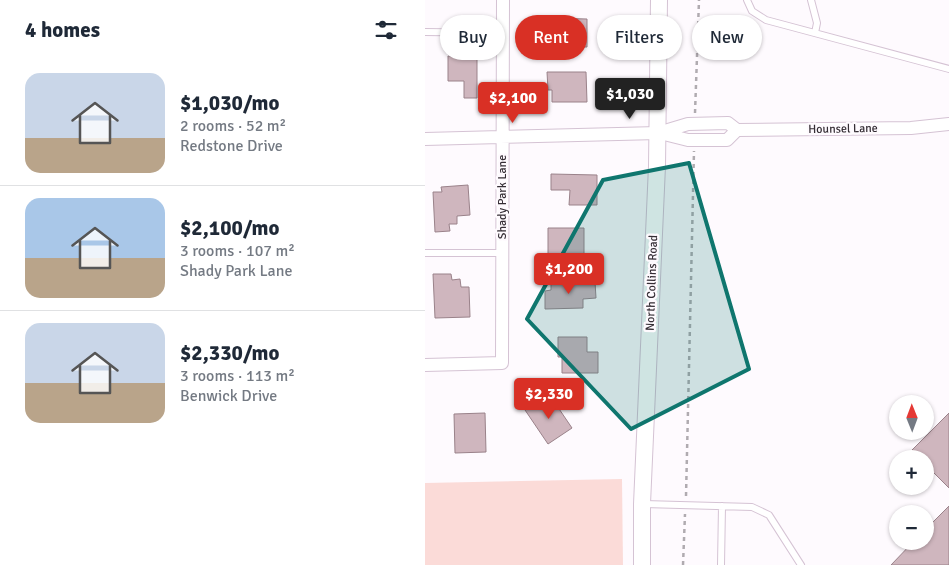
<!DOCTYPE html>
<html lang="en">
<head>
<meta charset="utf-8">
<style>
	body { margin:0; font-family:Signika,sans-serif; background:#f2f2f3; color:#1f2937; height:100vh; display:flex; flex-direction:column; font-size:19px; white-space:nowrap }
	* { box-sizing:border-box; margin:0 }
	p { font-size:16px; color:#747a83 }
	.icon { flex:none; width:28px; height:28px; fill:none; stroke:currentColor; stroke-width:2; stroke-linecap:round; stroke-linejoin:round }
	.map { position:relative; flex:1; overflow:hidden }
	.sheet { display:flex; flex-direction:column; background:#fff; width:425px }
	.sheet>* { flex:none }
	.top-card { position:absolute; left:15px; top:15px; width:434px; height:45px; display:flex; gap:10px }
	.needle { width:32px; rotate:359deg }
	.tools { position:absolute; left:464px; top:395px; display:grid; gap:10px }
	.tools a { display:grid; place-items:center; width:45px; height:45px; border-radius:50%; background:#fff; box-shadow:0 1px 4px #0004; font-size:25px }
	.price { position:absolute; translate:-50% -42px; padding:0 11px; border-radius:5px; background:#d93025; color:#fff; font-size:16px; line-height:32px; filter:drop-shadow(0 1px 2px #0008) }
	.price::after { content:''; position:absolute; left:50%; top:30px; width:15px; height:11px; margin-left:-8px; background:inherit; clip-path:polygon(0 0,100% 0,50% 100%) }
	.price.on { background:#222; color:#fff }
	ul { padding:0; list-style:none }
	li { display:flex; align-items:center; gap:15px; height:125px; padding:0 25px }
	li+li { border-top:1px solid #e0e1e3 }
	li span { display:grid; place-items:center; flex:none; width:140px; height:100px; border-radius:15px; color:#555 }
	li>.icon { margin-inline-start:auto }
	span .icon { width:60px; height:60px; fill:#fffc; stroke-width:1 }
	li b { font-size:21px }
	h2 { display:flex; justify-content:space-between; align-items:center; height:60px; padding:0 25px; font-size:21px }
	.tag { padding:0 18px; border-radius:22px; background:#fff; box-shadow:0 1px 4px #0004; font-size:18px; line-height:45px }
	.tag.on { background:#d93025; color:#fff }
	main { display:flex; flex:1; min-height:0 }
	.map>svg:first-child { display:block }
	.green { fill:#fbdbd8 }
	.building { fill:#cfb6be; stroke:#9a828a }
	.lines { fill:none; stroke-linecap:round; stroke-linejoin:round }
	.service-casing { stroke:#d5c3d4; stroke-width:8 }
	.minor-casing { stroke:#d5c3d4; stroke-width:14 }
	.tertiary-casing { stroke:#d5c3d4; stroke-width:18 }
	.path { stroke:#b0abb0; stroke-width:2.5; stroke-dasharray:4 4; stroke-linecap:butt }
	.service { stroke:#fff; stroke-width:6 }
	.minor { stroke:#fff; stroke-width:12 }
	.tertiary { stroke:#fff; stroke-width:16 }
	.marked { fill:#0f766e; fill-opacity:0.2; stroke:#0f766e; stroke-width:4; stroke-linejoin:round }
	.labels { text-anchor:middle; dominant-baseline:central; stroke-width:4.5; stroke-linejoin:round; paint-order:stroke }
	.street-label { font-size:12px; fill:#352e35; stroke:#fefafe }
</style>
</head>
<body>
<main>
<section class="sheet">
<h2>4 homes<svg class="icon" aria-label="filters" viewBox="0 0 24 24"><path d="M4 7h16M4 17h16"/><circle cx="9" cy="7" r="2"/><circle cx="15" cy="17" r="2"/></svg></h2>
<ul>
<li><span style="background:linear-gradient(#c9d6e8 65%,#b9a48a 0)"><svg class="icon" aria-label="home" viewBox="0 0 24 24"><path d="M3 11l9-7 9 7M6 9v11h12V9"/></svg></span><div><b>$1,030/mo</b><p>2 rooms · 52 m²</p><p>Redstone Drive</p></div></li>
<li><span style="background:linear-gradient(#a9c7e8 60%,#b9a48a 0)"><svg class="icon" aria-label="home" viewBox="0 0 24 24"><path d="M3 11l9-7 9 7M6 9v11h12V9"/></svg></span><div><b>$2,100/mo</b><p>3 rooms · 107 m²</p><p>Shady Park Lane</p></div></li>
<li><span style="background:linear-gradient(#c9d6e8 60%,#b9a48a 0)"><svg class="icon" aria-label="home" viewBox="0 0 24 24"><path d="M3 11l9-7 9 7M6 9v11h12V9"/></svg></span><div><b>$2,330/mo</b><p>3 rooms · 113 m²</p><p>Benwick Drive</p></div></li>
</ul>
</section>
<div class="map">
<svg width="524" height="565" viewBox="0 0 524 565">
	<rect width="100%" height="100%" fill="#fefafe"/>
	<!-- green -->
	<path class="green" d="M 197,479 L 198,565 L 0,565 L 0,483 Z"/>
	<!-- building -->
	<path class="building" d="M 126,18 L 162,19 L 162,47 L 123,47 L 123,33 L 126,33 Z
		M 34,52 L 52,52 L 52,98 L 39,98 L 39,81 L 23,81 L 23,56 L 34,56 Z
		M 122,72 L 161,72 L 162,102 L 127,102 L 127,90 L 123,90 Z
		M 126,174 L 172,175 L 172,205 L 144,205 L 145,190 L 126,190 Z
		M 43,185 L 45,215 L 32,216 L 32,224 L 24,224 L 25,231 L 10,232 L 8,192 L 17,192 L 16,187 Z
		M 123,228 L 159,228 L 159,264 L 149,264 L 149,260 L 123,260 Z
		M 8,274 L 26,274 L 27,280 L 35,279 L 36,287 L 44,287 L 45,317 L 10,318 Z
		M 126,280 L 137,280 L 137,284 L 170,282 L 171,298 L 158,299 L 158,308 L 120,309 L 120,291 L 126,290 Z
		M 133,337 L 162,337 L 162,352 L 173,352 L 173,373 L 137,373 L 137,357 L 133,357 Z
		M 126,397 L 147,428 L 123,444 L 100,410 L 113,401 L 115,404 Z
		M 60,413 L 61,452 L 30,453 L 29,414 Z
		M 524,413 L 524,488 L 500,464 L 500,459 L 494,459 L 486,451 Z
		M 524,506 L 524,565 L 466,565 L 489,541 L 500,541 L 500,530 Z"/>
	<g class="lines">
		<defs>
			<path id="service" d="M 322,0 L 327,11 L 341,20 L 524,69
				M 386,0 L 392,23 L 390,33
				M 0,32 L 77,33
				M 0,253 L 77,253
				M 219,504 L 327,507 L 344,515 L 376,565
				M 296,565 L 297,506"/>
			<path id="minor" d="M 235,133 L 263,140 L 302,140 L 312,130
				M 0,139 L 233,133 L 263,124 L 303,123 L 312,130 L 486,128 L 524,124
				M 0,365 L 77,363 L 78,0"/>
			<path id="tertiary" d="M 217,565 L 217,504 L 232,166 L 234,0"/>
		</defs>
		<!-- service casing -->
		<use href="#service" class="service-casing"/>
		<!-- minor casing -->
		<use href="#minor" class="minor-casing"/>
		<!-- tertiary casing -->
		<use href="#tertiary" class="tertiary-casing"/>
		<!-- path -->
		<path class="path" d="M 270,113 L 274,0
			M 261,496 L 269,151
			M 258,565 L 260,514"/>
		<!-- service -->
		<use href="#service" class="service"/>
		<!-- minor -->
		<use href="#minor" class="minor"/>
		<!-- tertiary -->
		<use href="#tertiary" class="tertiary"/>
	</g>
	<!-- marked area -->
	<path class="marked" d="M 264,163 L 324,369 L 206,429 L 102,319 L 178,180 Z"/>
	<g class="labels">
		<!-- street labels -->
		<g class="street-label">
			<text transform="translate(418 129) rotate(-1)">Hounsel Lane</text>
			<text transform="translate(77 197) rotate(-90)">Shady Park Lane</text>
			<text transform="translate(227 283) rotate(-88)">North Collins Road</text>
		</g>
	</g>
</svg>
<div class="tools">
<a><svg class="needle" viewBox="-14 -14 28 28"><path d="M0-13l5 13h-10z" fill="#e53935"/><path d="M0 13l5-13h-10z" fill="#747a83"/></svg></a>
<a>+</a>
<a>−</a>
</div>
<b class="price on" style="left:205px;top:120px">$1,030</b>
<b class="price" style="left:88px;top:124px">$2,100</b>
<b class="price" style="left:144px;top:295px">$1,200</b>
<b class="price" style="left:124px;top:420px">$2,330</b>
<div class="top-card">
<a class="tag">Buy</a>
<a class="tag on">Rent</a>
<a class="tag">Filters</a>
<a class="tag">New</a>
</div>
</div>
</main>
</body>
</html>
